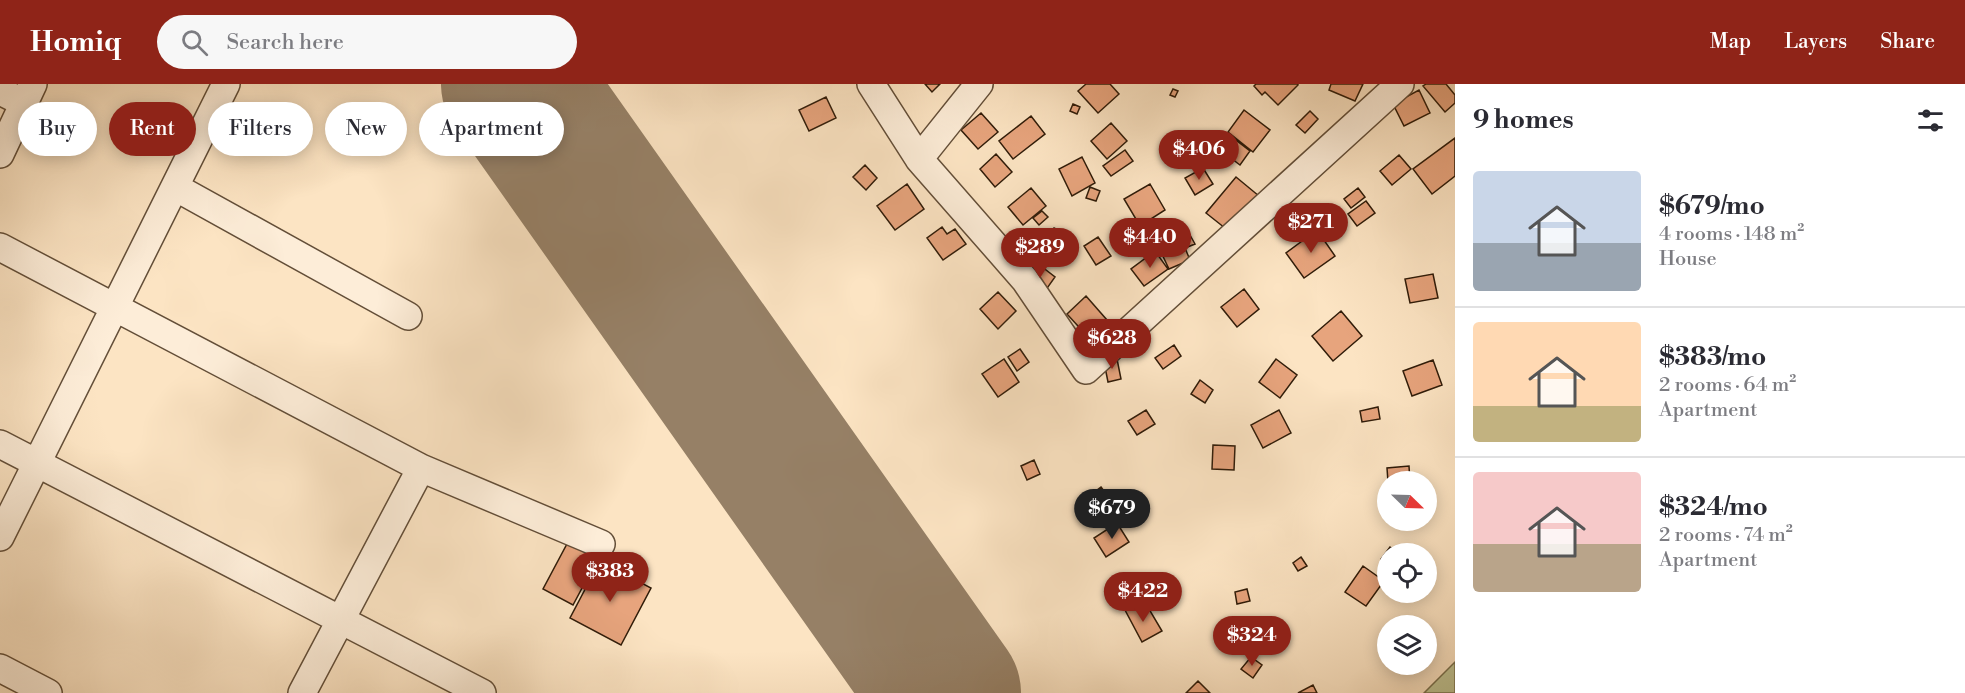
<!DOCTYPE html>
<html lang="en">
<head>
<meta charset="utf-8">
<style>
	body { margin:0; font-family:"Libre Bodoni",serif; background:#f7f7f7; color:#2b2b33; height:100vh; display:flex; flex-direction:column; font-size:22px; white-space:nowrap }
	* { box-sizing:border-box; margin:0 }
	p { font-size:20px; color:#7c7c81 }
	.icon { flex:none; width:33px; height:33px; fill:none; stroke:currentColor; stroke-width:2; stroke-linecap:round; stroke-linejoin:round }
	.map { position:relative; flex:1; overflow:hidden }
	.side { display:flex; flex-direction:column; background:#fff; width:510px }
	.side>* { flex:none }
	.hud { position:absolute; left:18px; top:18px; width:570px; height:54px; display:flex; gap:12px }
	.needle { width:39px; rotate:113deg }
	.fabs { position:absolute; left:1377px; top:387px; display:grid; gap:12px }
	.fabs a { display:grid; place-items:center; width:60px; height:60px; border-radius:50%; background:#fff; box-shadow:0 3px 15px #0003; font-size:30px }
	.price { position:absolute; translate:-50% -51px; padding:0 14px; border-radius:21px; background:#8f2418; color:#fff; font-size:20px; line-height:39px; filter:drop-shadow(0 2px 3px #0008) }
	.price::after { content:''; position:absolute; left:50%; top:36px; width:18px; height:14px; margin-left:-9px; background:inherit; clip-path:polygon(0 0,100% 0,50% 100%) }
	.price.on { background:#222; color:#fff }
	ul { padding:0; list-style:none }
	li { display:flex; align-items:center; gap:18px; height:150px; padding:0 18px }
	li+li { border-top:2px solid #e1e1e2 }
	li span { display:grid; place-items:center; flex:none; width:168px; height:120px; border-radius:6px; color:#555 }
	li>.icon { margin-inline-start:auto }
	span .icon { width:72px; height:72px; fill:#fffc; stroke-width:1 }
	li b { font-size:26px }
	h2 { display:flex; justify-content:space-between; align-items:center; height:72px; padding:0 18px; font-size:26px }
	.tag { padding:0 21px; border-radius:27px; background:#fff; box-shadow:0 3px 15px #0003; font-size:21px; line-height:54px }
	.tag.on { background:#8f2418; color:#fff }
	header { display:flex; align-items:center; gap:36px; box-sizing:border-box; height:84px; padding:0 30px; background:#8f2418; color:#fff }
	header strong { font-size:28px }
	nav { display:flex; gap:33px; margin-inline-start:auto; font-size:21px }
	.search { width:420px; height:54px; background:#f7f7f7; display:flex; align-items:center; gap:15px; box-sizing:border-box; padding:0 21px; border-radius:33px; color:#7c7c81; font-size:22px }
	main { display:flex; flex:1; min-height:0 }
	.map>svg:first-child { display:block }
	.green { fill:#bfc494; stroke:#78704e; stroke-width:1.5 }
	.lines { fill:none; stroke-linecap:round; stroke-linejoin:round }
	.runway { stroke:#968066; stroke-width:150 }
	.building { fill:#e7a47d; stroke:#301c09; stroke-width:1.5 }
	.minor-casing { stroke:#634e38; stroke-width:30 }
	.minor { stroke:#fdedd8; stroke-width:27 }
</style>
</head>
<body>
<header>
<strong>Homiq</strong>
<div class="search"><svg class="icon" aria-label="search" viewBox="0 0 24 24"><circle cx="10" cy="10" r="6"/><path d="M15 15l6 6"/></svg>Search here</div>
<nav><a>Map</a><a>Layers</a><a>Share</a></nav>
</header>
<main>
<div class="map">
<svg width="1455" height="609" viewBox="0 0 1455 609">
	<rect width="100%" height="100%" fill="#fce4c3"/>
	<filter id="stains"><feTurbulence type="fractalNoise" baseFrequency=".00333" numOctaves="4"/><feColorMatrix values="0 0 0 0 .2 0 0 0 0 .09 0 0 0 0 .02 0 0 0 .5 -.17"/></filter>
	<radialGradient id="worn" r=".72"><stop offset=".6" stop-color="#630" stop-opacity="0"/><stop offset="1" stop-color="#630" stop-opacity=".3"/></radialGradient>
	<!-- green -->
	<path class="green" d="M 1455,578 L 1455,609 L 1424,609 Z"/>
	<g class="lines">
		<!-- runway -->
		<path class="runway" d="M 516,0 L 946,609"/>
	</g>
	<!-- building -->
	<path class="building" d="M 925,0 L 940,0 L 932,8 Z
		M 1086,0 L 1110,0 L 1119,10 L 1098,29 L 1078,7 Z
		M 1256,0 L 1298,0 L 1298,1 L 1278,21 L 1265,8 L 1262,11 L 1254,2 Z
		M 1331,0 L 1363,0 L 1355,17 L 1329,6 Z
		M 1426,0 L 1446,0 L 1455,11 L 1455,19 L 1445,28 L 1423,2 Z
		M 1173,5 L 1178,7 L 1175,13 L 1170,11 Z
		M 1419,6 L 1430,29 L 1404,42 L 1393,20 Z
		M 826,13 L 836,34 L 809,47 L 799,26 Z
		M 1073,20 L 1080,23 L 1077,30 L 1070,27 Z
		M 1244,26 L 1270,46 L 1253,68 L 1228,48 Z
		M 1310,27 L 1318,35 L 1305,49 L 1296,41 Z
		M 981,29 L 998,48 L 978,65 L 961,46 Z
		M 1031,32 L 1045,50 L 1013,75 L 999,57 Z
		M 1111,39 L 1127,57 L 1107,75 L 1091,57 Z
		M 1233,54 L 1250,67 L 1240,81 L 1223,68 Z
		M 1455,54 L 1455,92 L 1432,110 L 1413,85 Z
		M 1125,66 L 1133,77 L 1111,92 L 1103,82 Z
		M 996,70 L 1012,88 L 995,103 L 980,85 Z
		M 1399,71 L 1411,85 L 1392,101 L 1380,87 Z
		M 1082,73 L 1095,99 L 1072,112 L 1059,85 Z
		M 865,81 L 877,94 L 866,106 L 853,93 Z
		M 1203,84 L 1213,100 L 1195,111 L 1185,94 Z
		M 1236,93 L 1259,112 L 1230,148 L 1206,129 Z
		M 907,100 L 924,125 L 895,146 L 877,122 Z
		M 1150,100 L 1165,126 L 1140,142 L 1124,115 Z
		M 1090,103 L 1100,107 L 1096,117 L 1086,114 Z
		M 1031,104 L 1046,122 L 1023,141 L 1008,123 Z
		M 1358,104 L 1365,113 L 1351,124 L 1344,115 Z
		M 1366,117 L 1375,129 L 1357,142 L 1348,130 Z
		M 1042,127 L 1048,133 L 1039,141 L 1033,134 Z
		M 942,143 L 947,150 L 955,145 L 966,160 L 943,176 L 927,154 Z
		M 1054,144 L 1070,152 L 1059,175 L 1042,167 Z
		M 1317,146 L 1335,172 L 1304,194 L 1286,169 Z
		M 1190,151 L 1195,160 L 1185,164 L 1190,176 L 1169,185 L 1159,164 Z
		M 1098,153 L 1111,172 L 1096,181 L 1084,162 Z
		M 1155,167 L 1168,185 L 1144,202 L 1131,185 Z
		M 1037,179 L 1055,193 L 1043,210 L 1025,196 Z
		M 1433,190 L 1438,214 L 1410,219 L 1405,195 Z
		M 1244,205 L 1259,225 L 1237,243 L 1221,223 Z
		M 998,208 L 1016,227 L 998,245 L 980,225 Z
		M 1086,212 L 1107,236 L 1088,253 L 1067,230 Z
		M 1341,227 L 1362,252 L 1333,277 L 1312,252 Z
		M 1174,261 L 1181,272 L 1163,285 L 1155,274 Z
		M 1020,265 L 1029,278 L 1017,287 L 1008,273 Z
		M 1004,275 L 1019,298 L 998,313 L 982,290 Z
		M 1117,275 L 1121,295 L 1108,298 L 1104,278 Z
		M 1276,275 L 1297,291 L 1280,314 L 1259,298 Z
		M 1433,276 L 1442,301 L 1412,312 L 1403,287 Z
		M 1200,296 L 1213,306 L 1205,319 L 1191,310 Z
		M 1378,323 L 1380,335 L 1362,338 L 1360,327 Z
		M 1146,326 L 1155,340 L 1137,351 L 1128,337 Z
		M 1279,326 L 1291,349 L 1263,364 L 1251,341 Z
		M 1213,361 L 1235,362 L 1234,386 L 1212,385 Z
		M 1034,376 L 1040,390 L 1027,396 L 1021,382 Z
		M 1409,382 L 1410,398 L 1388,398 L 1387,384 Z
		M 1101,403 L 1115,422 L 1102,432 L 1088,413 Z
		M 1117,439 L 1129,458 L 1106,473 L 1094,454 Z
		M 568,458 L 598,474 L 573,521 L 543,505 Z
		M 1390,463 L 1399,470 L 1388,470 L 1388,480 L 1381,475 Z
		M 1301,473 L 1307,482 L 1298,487 L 1293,479 Z
		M 600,477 L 651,504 L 621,561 L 570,534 Z
		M 1363,482 L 1384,497 L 1366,522 L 1345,508 Z
		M 1247,505 L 1250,517 L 1237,520 L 1235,508 Z
		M 1137,519 L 1142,529 L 1149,525 L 1162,547 L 1142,558 L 1125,526 Z
		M 1256,542 L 1258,561 L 1240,565 L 1236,546 Z
		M 1251,573 L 1262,581 L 1253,594 L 1241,585 Z
		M 1198,597 L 1210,609 L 1186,609 Z
		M 1313,601 L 1317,609 L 1298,609 Z"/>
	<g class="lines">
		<defs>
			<path id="minor" d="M 871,0 L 919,75 L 1025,196 L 1086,286 L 1400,0
				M 0,7 L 24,19
				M 0,70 L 33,0
				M 919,75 L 979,0
				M 175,103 L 408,232
				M 0,163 L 421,384 L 601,460
				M 0,360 L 482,609
				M 0,453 L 226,0
				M 0,584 L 48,609
				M 302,609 L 421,384"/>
		</defs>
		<!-- minor casing -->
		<use href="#minor" class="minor-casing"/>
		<!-- minor -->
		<use href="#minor" class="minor"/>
	</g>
	<rect width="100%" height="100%" filter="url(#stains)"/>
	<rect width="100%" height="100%" fill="url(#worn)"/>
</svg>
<div class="fabs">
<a><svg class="needle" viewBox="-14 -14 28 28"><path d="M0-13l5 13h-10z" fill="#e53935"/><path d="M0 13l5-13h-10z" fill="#7c7c81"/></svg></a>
<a><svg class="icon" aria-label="locate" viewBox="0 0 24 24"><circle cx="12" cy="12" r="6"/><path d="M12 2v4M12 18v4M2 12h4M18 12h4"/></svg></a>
<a><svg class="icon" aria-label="layers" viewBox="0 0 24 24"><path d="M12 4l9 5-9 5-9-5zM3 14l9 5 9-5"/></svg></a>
</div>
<b class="price" style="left:1199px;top:97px">$406</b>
<b class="price" style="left:1311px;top:170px">$271</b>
<b class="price" style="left:1150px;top:185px">$440</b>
<b class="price" style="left:1040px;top:195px">$289</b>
<b class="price" style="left:1112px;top:286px">$628</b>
<b class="price on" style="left:1112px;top:456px">$679</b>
<b class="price" style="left:610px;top:519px">$383</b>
<b class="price" style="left:1143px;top:539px">$422</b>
<b class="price" style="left:1252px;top:583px">$324</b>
<div class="hud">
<a class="tag">Buy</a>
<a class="tag on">Rent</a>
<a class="tag">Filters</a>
<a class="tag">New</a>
<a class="tag">Apartment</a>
</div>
</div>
<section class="side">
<h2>9 homes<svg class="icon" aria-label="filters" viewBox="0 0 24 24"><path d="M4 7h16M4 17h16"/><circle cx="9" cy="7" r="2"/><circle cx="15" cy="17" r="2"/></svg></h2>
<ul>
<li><span style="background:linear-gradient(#c9d6e8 60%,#9aa5b1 0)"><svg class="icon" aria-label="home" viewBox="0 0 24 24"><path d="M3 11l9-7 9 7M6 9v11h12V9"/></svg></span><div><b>$679/mo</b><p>4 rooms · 148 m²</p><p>House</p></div></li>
<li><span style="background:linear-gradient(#ffd9b3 70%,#c2b280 0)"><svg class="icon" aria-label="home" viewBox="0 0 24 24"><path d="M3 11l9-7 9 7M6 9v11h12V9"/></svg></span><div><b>$383/mo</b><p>2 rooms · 64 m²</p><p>Apartment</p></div></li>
<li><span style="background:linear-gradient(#f6c9c9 60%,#b9a48a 0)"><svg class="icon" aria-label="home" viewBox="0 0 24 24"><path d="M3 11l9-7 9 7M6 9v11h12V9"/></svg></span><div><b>$324/mo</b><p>2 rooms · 74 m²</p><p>Apartment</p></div></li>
</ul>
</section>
</main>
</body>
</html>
